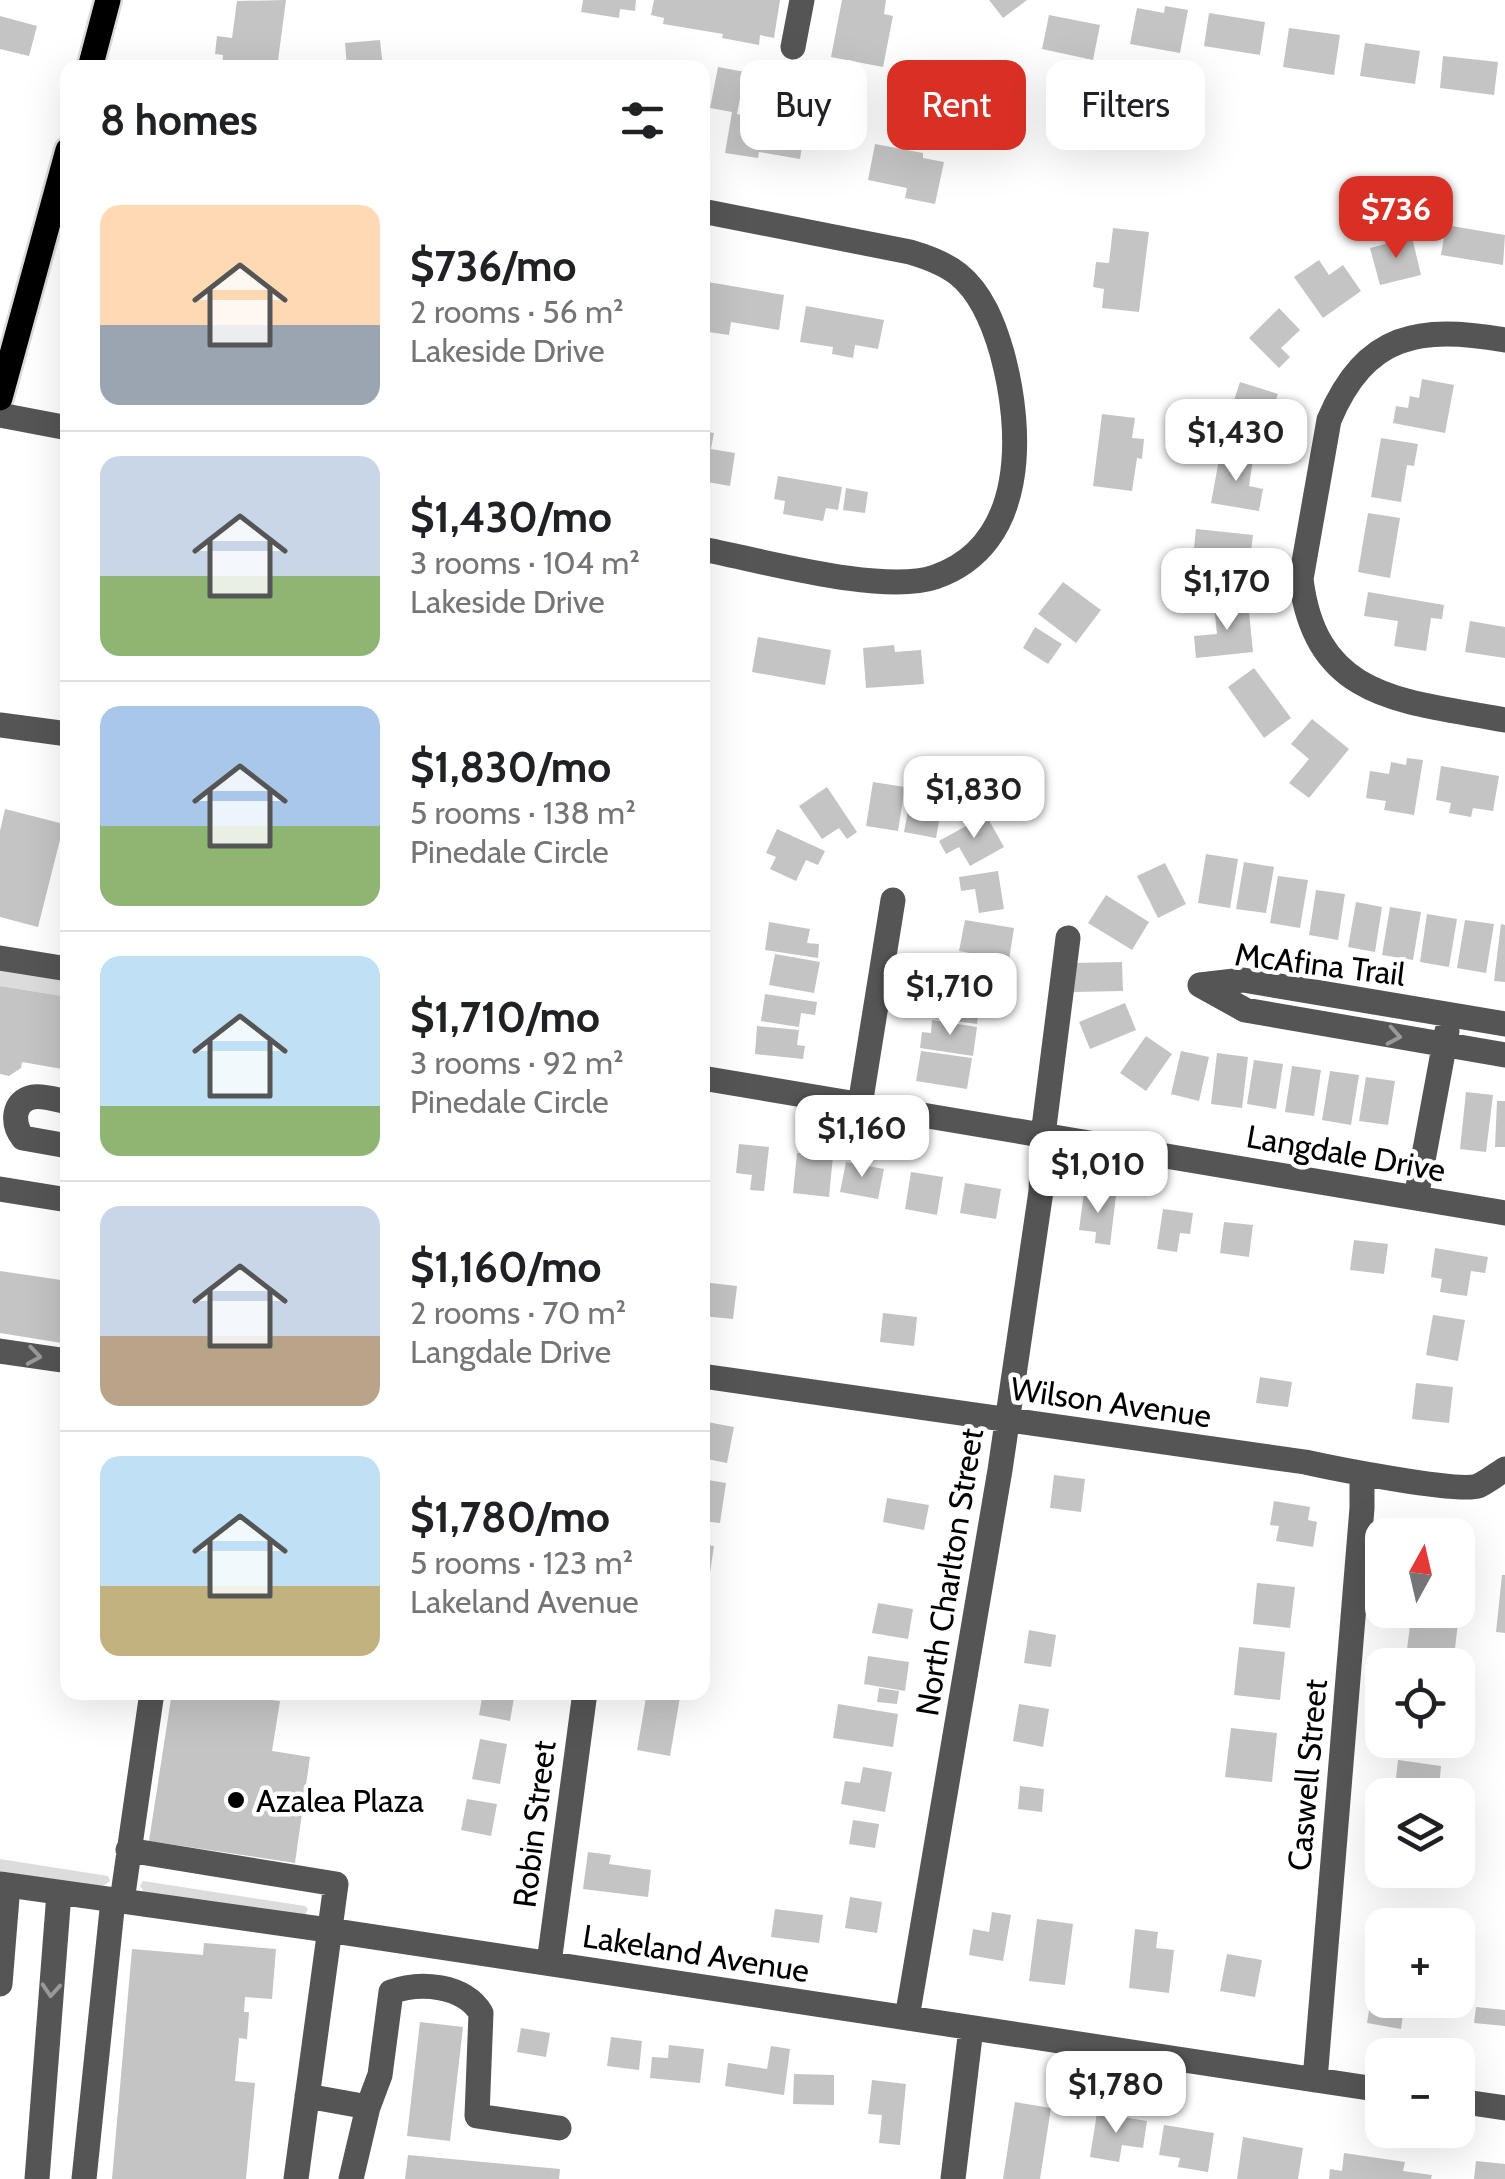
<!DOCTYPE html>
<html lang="en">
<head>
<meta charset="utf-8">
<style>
	body { margin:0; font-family:Cabin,sans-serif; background:#f2f2f2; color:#202124; height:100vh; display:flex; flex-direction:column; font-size:38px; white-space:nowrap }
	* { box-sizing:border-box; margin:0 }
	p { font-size:32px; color:#757577 }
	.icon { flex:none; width:55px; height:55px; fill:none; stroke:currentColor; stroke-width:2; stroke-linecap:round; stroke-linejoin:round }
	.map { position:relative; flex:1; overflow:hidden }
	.drawer { position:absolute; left:60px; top:60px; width:650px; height:1640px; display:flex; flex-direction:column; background:#fff; border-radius:20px; box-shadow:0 10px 40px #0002 }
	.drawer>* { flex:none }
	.hud { position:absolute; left:740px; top:60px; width:615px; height:90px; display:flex; gap:20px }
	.needle { width:65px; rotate:8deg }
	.buttons { position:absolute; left:1365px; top:1518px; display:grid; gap:20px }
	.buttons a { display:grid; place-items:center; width:110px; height:110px; border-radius:20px; background:#fff; box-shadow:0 10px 40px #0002; font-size:50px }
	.price { position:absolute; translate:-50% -85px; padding:0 22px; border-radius:20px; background:#fff; color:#222; font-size:32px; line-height:65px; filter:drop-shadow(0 2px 5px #0008) }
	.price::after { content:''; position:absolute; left:50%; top:60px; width:30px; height:22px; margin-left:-15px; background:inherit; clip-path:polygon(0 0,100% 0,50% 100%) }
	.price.on { background:#d93025; color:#fff }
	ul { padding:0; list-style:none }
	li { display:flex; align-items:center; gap:30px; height:250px; padding:0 40px }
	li+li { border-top:2px solid #e0e0e0 }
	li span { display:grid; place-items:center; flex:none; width:280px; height:200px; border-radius:20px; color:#555 }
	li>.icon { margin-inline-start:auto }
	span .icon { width:120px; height:120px; fill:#fffc; stroke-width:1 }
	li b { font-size:42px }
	h2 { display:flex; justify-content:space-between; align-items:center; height:120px; padding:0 40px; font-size:42px }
	.tag { padding:0 35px; border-radius:20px; background:#fff; box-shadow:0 10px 40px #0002; font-size:35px; line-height:90px }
	.tag.on { background:#d93025; color:#fff }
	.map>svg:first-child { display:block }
	.green { fill:#dcdcdc }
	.building { fill:#c4c4c4 }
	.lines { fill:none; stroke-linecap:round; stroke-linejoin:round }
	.major-casing { stroke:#dbdbdb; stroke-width:30 }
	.minor { stroke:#555; stroke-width:25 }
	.major { stroke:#000; stroke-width:25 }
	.oneway { stroke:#999 }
	.poi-dot { fill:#000; stroke:#fff; stroke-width:4 }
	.labels { text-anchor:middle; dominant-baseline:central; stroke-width:9; stroke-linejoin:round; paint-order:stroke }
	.street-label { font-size:32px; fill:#000; stroke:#fff }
	.poi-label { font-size:32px; fill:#000; stroke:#fff; text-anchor:start }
</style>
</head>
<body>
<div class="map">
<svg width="1505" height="2179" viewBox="0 0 1505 2179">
	<rect width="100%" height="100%" fill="#fff"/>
	<!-- green -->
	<path class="green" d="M 0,969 L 67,981 L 67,997 L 0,986 Z
		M 0,1859 L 108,1876 L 110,1881 L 100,1888 L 0,1871 Z
		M 143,1881 L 305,1906 L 308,1909 L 305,1915 L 147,1896 L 140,1886 Z"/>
	<!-- building -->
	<path class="building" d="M 286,0 L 277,68 L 222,66 L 223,55 L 215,54 L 217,36 L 232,38 L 237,1 Z
		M 583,0 L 636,0 L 635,11 L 620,9 L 619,18 L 581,12 Z
		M 654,0 L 780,0 L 774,38 L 760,35 L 759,45 L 722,38 L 723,34 L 663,24 L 664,18 L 651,15 Z
		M 842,0 L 886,0 L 884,14 L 893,16 L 883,67 L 831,57 Z
		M 989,0 L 1027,0 L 1003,18 Z
		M 1165,6 L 1188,10 L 1180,53 L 1130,44 L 1137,8 L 1164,13 Z
		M 1209,13 L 1265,22 L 1260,55 L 1204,46 Z
		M 1049,15 L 1100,25 L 1093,60 L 1042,49 Z
		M 0,16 L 37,26 L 29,56 L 0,49 Z
		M 1289,28 L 1340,35 L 1334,75 L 1283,67 Z
		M 380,40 L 383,68 L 347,68 L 345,43 Z
		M 1365,43 L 1420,51 L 1415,84 L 1360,76 Z
		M 1443,56 L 1498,62 L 1494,95 L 1440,88 Z
		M 718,67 L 745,72 L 737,114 L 805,127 L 800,159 L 759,152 L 758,158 L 725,153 L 732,112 L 710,108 Z
		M 875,144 L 923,153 L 923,158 L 944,162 L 935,204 L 905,198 L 907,188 L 868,180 Z
		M 1446,225 L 1505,235 L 1503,265 L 1441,255 Z
		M 1113,228 L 1149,232 L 1139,312 L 1102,308 L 1104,289 L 1093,287 L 1096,262 L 1109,263 Z
		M 1412,237 L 1421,275 L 1380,285 L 1370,248 Z
		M 1319,260 L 1329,275 L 1343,265 L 1361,291 L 1323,318 L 1294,277 Z
		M 702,281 L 784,295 L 779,330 L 731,322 L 729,335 L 702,331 Z
		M 806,306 L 884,320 L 878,349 L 855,345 L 853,358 L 832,354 L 833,347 L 800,342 Z
		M 1279,308 L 1300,330 L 1281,348 L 1290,357 L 1279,368 L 1249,338 Z
		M 1422,379 L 1454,385 L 1445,433 L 1393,423 L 1396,406 L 1408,408 L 1410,396 L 1419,398 Z
		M 1240,382 L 1278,394 L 1269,419 L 1262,417 L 1256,435 L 1226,425 Z
		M 1102,414 L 1135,418 L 1132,438 L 1144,439 L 1142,459 L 1137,458 L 1132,491 L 1093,486 Z
		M 702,431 L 714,433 L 711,449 L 735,453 L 730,486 L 702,481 Z
		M 1381,438 L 1418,444 L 1414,466 L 1407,465 L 1401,502 L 1371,497 Z
		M 1220,454 L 1253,459 L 1249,486 L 1263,489 L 1259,511 L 1211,503 Z
		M 778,476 L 842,487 L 838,510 L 826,508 L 823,521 L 783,514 L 785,501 L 774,499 Z
		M 846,488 L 868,492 L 865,513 L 843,510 Z
		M 1368,513 L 1400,518 L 1390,578 L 1358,572 Z
		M 1196,529 L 1253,535 L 1250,560 L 1244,560 L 1241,578 L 1207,574 L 1209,559 L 1193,558 Z
		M 1063,582 L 1101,610 L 1076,643 L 1038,614 Z
		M 1368,592 L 1444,605 L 1442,619 L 1431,618 L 1426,651 L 1394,646 L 1398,621 L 1364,616 Z
		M 1248,602 L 1253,652 L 1196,658 L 1194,636 L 1217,634 L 1214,605 Z
		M 1470,621 L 1505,627 L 1505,658 L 1465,652 Z
		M 1035,627 L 1062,644 L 1048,664 L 1023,648 Z
		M 758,637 L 831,650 L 825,685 L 752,672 Z
		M 894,645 L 895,652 L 921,650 L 924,684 L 866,688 L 863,648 Z
		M 1254,668 L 1291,718 L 1264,738 L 1228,687 Z
		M 1312,719 L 1349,749 L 1309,798 L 1289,783 L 1309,759 L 1291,744 Z
		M 1407,758 L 1423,760 L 1414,815 L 1384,810 L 1386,801 L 1366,798 L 1370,771 L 1389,774 L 1391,762 L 1406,765 Z
		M 1441,766 L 1499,776 L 1493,811 L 1473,808 L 1471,817 L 1449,813 L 1451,803 L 1436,800 Z
		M 873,782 L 905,787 L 898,831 L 866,826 Z
		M 827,787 L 857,832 L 847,839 L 839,828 L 822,839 L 799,806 Z
		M 912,789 L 944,794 L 936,838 L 904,832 Z
		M 5,809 L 64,824 L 38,927 L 0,917 L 0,831 Z
		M 986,815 L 1004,847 L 970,866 L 959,847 L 946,854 L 939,841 Z
		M 777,829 L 825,851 L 818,865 L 806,860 L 796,881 L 770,869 L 776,857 L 766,853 Z
		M 1206,854 L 1238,859 L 1230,908 L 1198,903 Z
		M 1244,862 L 1274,867 L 1266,913 L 1236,909 Z
		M 1165,863 L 1186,904 L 1158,918 L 1137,876 Z
		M 998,871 L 1004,909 L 979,913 L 975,889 L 961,891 L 959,877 Z
		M 1278,876 L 1308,880 L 1300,928 L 1270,923 Z
		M 1316,890 L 1345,894 L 1338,940 L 1309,935 Z
		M 1106,895 L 1149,922 L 1132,950 L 1088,923 Z
		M 1356,902 L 1382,907 L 1375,952 L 1348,947 Z
		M 1390,907 L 1421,912 L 1413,960 L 1382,955 Z
		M 1427,914 L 1457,919 L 1449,967 L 1420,962 Z
		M 965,920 L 1014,928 L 1009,960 L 959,951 Z
		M 1465,920 L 1494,924 L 1486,973 L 1457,968 Z
		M 769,922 L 810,929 L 807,943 L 819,944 L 818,958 L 765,950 Z
		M 1501,924 L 1505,925 L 1505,982 L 1494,981 Z
		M 775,954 L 820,962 L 814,993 L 769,985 Z
		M 951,954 L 992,959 L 989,988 L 946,983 L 960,986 L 959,992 L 981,995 L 977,1024 L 925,1017 L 930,982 L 937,983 L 939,966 L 950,967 Z
		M 1122,962 L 1123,991 L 1073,992 L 1072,963 Z
		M 0,986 L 68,997 L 68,1070 L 22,1062 L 21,1068 L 9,1076 L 0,1074 Z
		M 765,994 L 817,1002 L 815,1015 L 801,1013 L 799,1027 L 761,1021 Z
		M 1125,1003 L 1136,1030 L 1090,1049 L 1079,1022 Z
		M 932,1020 L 977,1027 L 973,1056 L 920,1048 L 922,1032 L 931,1033 Z
		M 757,1026 L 799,1030 L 797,1045 L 805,1046 L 803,1059 L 755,1054 Z
		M 1146,1036 L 1172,1054 L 1146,1091 L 1120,1073 Z
		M 921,1051 L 972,1058 L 967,1089 L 916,1081 Z
		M 1181,1051 L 1209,1057 L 1199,1101 L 1171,1094 Z
		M 1217,1053 L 1248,1057 L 1242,1108 L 1211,1104 Z
		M 1254,1060 L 1283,1064 L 1276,1109 L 1247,1104 Z
		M 1292,1066 L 1321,1070 L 1314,1116 L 1285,1112 Z
		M 1330,1071 L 1359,1075 L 1351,1125 L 1322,1120 Z
		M 1366,1077 L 1395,1081 L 1388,1125 L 1359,1121 Z
		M 1466,1092 L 1493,1095 L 1486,1152 L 1460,1149 Z
		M 1497,1101 L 1505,1101 L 1505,1147 L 1495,1147 Z
		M 739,1144 L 769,1147 L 764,1191 L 750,1190 L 752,1175 L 736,1173 Z
		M 797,1153 L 833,1156 L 829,1197 L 793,1193 Z
		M 846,1162 L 884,1169 L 878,1199 L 840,1192 Z
		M 911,1172 L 943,1177 L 937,1215 L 905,1209 Z
		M 965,1183 L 1001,1189 L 996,1219 L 960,1213 Z
		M 1084,1192 L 1116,1196 L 1110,1245 L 1095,1243 L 1096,1232 L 1079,1230 Z
		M 1163,1209 L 1193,1213 L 1190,1234 L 1180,1233 L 1177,1252 L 1157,1249 Z
		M 1224,1222 L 1253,1225 L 1249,1257 L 1220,1253 Z
		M 1354,1240 L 1388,1244 L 1384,1274 L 1350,1270 Z
		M 1435,1248 L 1488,1257 L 1485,1273 L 1471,1271 L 1467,1296 L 1440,1292 L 1442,1279 L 1431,1277 Z
		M 0,1271 L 68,1281 L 68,1344 L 0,1333 Z
		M 702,1282 L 737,1286 L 733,1319 L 702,1316 Z
		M 883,1313 L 917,1317 L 914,1346 L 880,1342 Z
		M 1433,1315 L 1465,1320 L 1458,1361 L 1426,1355 Z
		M 1260,1377 L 1292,1382 L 1288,1407 L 1256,1403 Z
		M 1416,1383 L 1453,1387 L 1449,1423 L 1412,1419 Z
		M 707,1422 L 734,1427 L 727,1463 L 702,1458 Z
		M 1054,1475 L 1085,1479 L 1081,1512 L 1050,1508 Z
		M 702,1479 L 726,1483 L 720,1523 L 702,1521 Z
		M 887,1498 L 929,1505 L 924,1530 L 883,1522 Z
		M 1274,1501 L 1310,1507 L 1308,1520 L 1317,1522 L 1313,1547 L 1276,1541 L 1279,1526 L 1270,1525 Z
		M 702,1544 L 714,1546 L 708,1586 L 702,1585 Z
		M 1502,1575 L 1505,1575 L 1505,1633 L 1496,1632 Z
		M 1257,1583 L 1295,1587 L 1290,1628 L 1253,1624 Z
		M 878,1603 L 913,1609 L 908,1639 L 872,1633 Z
		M 1411,1618 L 1458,1623 L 1453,1665 L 1405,1665 Z
		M 1029,1630 L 1056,1635 L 1051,1667 L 1024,1663 Z
		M 1239,1647 L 1285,1652 L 1280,1700 L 1234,1695 Z
		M 868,1656 L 909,1662 L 905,1691 L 864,1684 Z
		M 879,1688 L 899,1691 L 897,1704 L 877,1702 Z
		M 172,1692 L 262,1692 L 261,1699 L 280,1701 L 272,1751 L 310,1757 L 295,1863 L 149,1841 Z
		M 483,1692 L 515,1692 L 510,1721 L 479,1715 Z
		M 647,1692 L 680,1697 L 670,1756 L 637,1750 Z
		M 838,1704 L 898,1714 L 893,1747 L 833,1738 Z
		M 1019,1704 L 1049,1709 L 1043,1747 L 1013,1741 Z
		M 1231,1728 L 1277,1733 L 1272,1782 L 1225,1777 Z
		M 480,1739 L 507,1744 L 500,1784 L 472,1779 Z
		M 1398,1760 L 1441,1766 L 1439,1788 L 1445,1789 L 1444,1795 L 1394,1795 Z
		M 863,1767 L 892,1772 L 885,1812 L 841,1804 L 845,1781 L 860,1783 Z
		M 1020,1786 L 1044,1789 L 1042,1812 L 1018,1809 Z
		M 467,1799 L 497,1804 L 491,1836 L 461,1830 Z
		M 853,1820 L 879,1824 L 875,1848 L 849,1844 Z
		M 588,1852 L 611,1855 L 609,1864 L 651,1870 L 648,1897 L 583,1889 Z
		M 1387,1870 L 1432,1870 L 1430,1881 L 1387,1876 Z
		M 850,1897 L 882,1902 L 877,1933 L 845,1928 Z
		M 775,1909 L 823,1915 L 819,1943 L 771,1937 Z
		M 992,1912 L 1011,1915 L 1003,1961 L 969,1955 L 973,1929 L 989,1932 Z
		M 1037,1919 L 1073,1924 L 1065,1985 L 1029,1981 Z
		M 1135,1929 L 1158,1932 L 1156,1948 L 1174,1950 L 1169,1993 L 1129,1988 Z
		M 204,1943 L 276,1949 L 272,1999 L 245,1997 L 244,2012 L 249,2012 L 247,2039 L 239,2038 L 235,2081 L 255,2083 L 246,2179 L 112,2179 L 132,1949 L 203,1955 Z
		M 1227,1954 L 1262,1960 L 1255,1997 L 1220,1991 Z
		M 1378,1956 L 1382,1956 L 1382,2000 L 1405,2000 L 1401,2029 L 1367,2023 Z
		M 1476,2007 L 1505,2010 L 1505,2026 L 1474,2023 Z
		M 420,2022 L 463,2027 L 450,2141 L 407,2136 Z
		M 521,2028 L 550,2033 L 546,2057 L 517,2052 Z
		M 611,2037 L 642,2041 L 639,2070 L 607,2066 Z
		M 669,2045 L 704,2049 L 700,2083 L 650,2078 L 652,2057 L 668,2058 Z
		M 771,2046 L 790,2049 L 784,2095 L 725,2086 L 728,2063 L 767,2069 Z
		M 794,2074 L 834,2075 L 834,2105 L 793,2104 Z
		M 872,2080 L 906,2084 L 900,2145 L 879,2143 L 882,2115 L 868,2114 Z
		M 1015,2102 L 1051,2108 L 1040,2179 L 1003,2179 Z
		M 1097,2113 L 1147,2121 L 1143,2148 L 1122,2145 L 1119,2162 L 1090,2157 Z
		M 1164,2125 L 1214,2133 L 1208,2172 L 1178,2167 L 1180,2158 L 1159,2155 Z
		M 1243,2137 L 1303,2148 L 1298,2179 L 1237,2179 Z
		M 1344,2153 L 1405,2162 L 1403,2171 L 1432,2175 L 1431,2179 L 1329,2179 L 1330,2169 L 1342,2171 Z
		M 408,2155 L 560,2169 L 559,2179 L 405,2179 Z
		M 1476,2161 L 1505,2164 L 1505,2179 L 1474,2179 Z"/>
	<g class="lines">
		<defs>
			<path id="major" d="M 90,68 L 108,0
				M 0,398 L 68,150"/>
		</defs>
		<!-- major casing -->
		<use href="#major" class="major-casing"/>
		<!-- minor -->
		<path class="minor" d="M 793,47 L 802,0
			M 702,211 L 910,252 C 927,257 944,263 958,274 C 982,293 994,325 1002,353 C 1023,430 1028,545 935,577 C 883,595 760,560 702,549
			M 1505,340 C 1419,325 1366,333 1329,420 L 1301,579 C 1316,702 1406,701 1505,720
			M 0,415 L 68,428
			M 0,725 L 68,734
			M 0,958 L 68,969
			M 1200,985 L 1245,1010 L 1505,1055
			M 1200,985 L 1243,980 L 1505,1024
			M 702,1078 L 1505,1213
			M 68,1102 C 57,1100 43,1095 33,1097 C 12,1101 12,1124 23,1138 L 68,1146
			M 860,1105 L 893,900
			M 0,1189 L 68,1200
			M 1416,1198 L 1447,1031
			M 0,1351 L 68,1361
			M 702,1376 L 1305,1462 C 1332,1468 1458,1493 1478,1486 C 1487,1482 1497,1474 1505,1469
			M 128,1850 L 336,1884 L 296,2179
			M 0,1884 L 328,1930 L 1382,2090
			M 122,1901 L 152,1692
			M 549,1963 L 585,1692
			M 0,1984 L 8,1885
			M 907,2018 L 1000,1470 L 1041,1191 L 1043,1135 L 1068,938
			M 1315,2080 L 1362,1508 L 1362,1475
			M 307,2096 L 368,2107
			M 1458,2101 L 1505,2108
			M 37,2179 L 59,1893
			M 84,2179 L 113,1900
			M 351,2179 L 368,2107 L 380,2075 L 391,1992 C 420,1981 464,1985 481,2013 L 477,2116 L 559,2128
			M 953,2179 L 971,2028"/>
		<!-- major -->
		<use href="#major" class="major"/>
	</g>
	<!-- one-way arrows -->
	<defs><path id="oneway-chevron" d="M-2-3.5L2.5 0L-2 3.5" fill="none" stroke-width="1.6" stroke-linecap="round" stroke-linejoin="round" transform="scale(2.5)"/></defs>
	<g class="oneway">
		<use href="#oneway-chevron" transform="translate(1394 1036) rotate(10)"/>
		<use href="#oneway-chevron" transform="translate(34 1356) rotate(9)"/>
		<use href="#oneway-chevron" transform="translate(51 1990) rotate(94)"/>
	</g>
	<!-- markers -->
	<circle class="poi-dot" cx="236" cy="1800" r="10"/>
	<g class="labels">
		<!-- street labels -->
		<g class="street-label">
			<text transform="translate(1320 964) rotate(7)">McAfina Trail</text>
			<text transform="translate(1346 1153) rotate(10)">Langdale Drive</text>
			<text transform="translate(1111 1402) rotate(8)">Wilson Avenue</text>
			<text transform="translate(949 1572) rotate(-81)">North Charlton Street</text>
			<text transform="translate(1307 1775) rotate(-85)">Caswell Street</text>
			<text transform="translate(534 1824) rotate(-83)">Robin Street</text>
			<text transform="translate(696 1953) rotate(9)">Lakeland Avenue</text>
		</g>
		<!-- poi labels -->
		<g class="poi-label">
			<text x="256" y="1800">Azalea Plaza</text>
		</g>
	</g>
</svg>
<div class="buttons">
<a><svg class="needle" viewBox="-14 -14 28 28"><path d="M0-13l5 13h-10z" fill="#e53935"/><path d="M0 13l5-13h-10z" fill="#757577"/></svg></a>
<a><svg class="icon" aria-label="locate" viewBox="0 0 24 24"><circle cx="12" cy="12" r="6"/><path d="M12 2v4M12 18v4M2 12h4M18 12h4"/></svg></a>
<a><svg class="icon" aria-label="layers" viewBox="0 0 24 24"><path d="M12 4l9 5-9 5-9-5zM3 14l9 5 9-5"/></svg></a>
<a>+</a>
<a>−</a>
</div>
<b class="price on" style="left:1396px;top:261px">$736</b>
<b class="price" style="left:1236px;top:484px">$1,430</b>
<b class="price" style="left:1227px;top:633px">$1,170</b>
<b class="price" style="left:974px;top:841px">$1,830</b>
<b class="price" style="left:950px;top:1038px">$1,710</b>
<b class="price" style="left:862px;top:1180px">$1,160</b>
<b class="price" style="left:1098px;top:1216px">$1,010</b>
<b class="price" style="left:1116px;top:2136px">$1,780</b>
<div class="hud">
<a class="tag">Buy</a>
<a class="tag on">Rent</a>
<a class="tag">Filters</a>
</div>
<section class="drawer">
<h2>8 homes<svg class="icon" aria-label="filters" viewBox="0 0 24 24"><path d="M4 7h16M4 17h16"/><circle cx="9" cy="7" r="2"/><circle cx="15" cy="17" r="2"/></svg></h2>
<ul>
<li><span style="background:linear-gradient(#ffd9b3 60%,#9aa5b1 0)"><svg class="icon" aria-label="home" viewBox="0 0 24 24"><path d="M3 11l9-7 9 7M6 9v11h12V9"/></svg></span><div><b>$736/mo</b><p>2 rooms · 56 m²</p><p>Lakeside Drive</p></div></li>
<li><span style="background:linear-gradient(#c9d6e8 60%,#8fb573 0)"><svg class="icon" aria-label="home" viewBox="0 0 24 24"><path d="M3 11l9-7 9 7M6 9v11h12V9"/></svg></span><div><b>$1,430/mo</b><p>3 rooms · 104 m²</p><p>Lakeside Drive</p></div></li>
<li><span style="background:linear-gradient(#a9c7e8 60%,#8fb573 0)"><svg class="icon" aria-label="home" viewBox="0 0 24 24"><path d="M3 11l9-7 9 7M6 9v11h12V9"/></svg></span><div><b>$1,830/mo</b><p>5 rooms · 138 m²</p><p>Pinedale Circle</p></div></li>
<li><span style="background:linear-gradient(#bfe0f5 75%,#8fb573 0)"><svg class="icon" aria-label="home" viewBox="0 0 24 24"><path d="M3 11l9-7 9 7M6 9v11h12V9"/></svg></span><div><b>$1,710/mo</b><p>3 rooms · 92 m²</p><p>Pinedale Circle</p></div></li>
<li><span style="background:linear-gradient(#c9d6e8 65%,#b9a48a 0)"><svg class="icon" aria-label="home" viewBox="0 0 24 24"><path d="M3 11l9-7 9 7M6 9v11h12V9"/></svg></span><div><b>$1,160/mo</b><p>2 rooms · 70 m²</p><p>Langdale Drive</p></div></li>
<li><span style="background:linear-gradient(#bfe0f5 65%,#c2b280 0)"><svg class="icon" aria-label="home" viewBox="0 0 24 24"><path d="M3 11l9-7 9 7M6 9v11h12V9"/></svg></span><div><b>$1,780/mo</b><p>5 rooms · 123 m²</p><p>Lakeland Avenue</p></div></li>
</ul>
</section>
</div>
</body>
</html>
